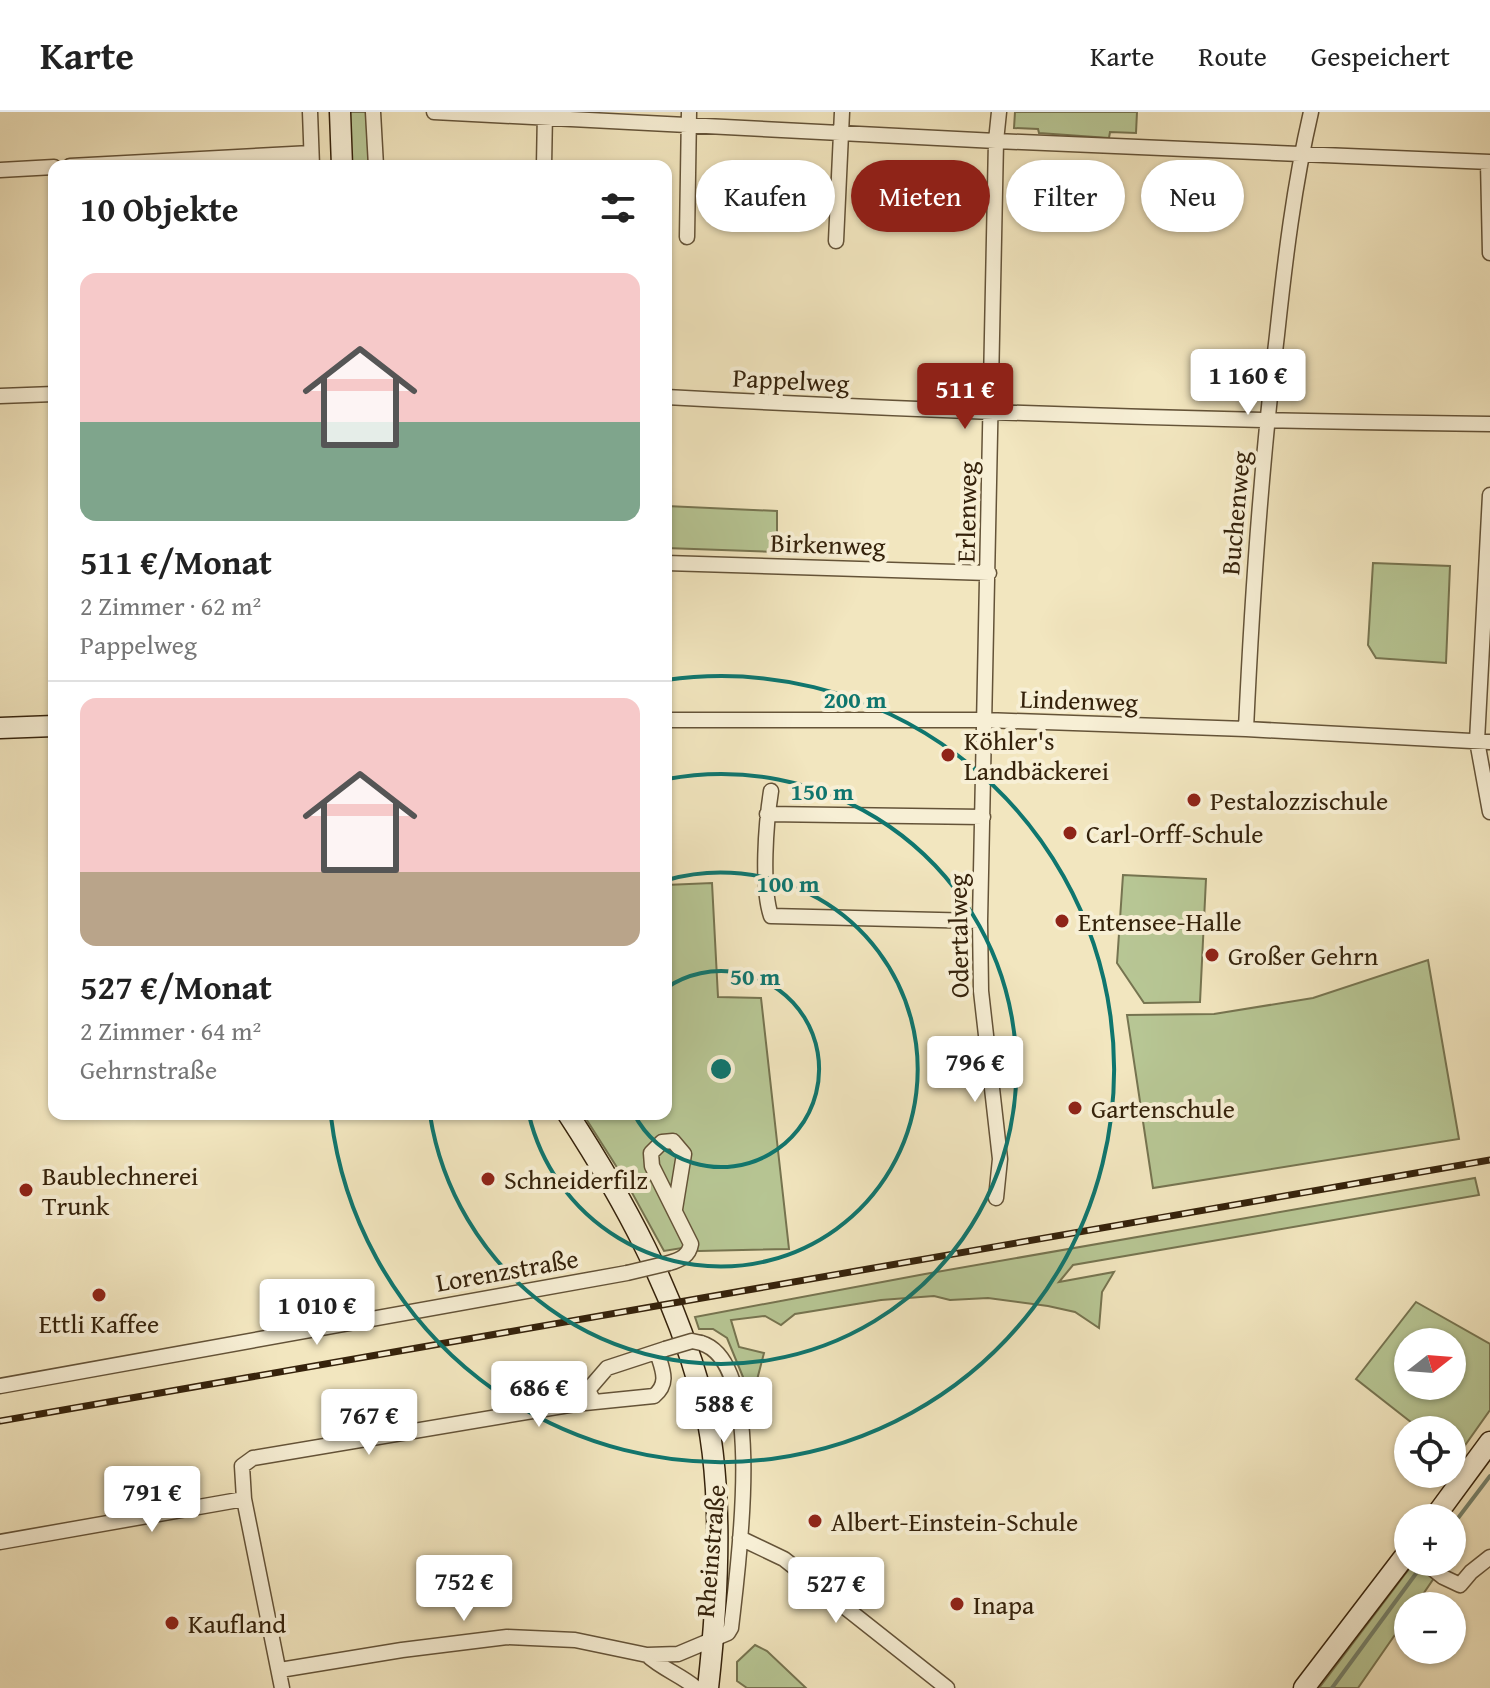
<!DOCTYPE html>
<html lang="de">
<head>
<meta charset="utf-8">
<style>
	body { margin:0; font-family:"Gentium Book Plus",serif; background:#f2f2f2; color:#222; height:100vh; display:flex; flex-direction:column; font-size:30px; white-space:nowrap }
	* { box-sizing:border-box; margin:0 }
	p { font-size:26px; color:#767676 }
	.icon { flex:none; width:44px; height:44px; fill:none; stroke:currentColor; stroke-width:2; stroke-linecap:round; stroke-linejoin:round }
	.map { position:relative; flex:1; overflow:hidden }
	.side { position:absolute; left:48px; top:48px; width:624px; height:960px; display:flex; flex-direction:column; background:#fff; border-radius:16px; box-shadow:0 2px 6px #0004 }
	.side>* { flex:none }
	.guide { position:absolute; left:696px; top:48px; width:674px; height:72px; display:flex; gap:16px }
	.needle { width:52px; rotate:73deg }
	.fabs { position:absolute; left:1394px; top:1216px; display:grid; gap:16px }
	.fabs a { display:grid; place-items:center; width:72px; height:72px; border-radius:50%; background:#fff; box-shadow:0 2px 6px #0004; font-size:40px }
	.price { position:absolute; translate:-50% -68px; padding:0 18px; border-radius:8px; background:#fff; color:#222; font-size:26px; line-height:52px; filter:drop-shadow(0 2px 4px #0008) }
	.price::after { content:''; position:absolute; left:50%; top:48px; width:24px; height:18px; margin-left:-12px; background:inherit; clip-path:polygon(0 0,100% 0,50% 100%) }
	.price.active { background:#8f2418; color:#fff }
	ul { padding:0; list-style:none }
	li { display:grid; align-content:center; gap:16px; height:424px; padding:0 32px }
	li+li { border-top:2px solid #e0e0e0 }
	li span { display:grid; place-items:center; height:248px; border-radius:16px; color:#555 }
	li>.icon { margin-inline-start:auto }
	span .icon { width:144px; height:144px; fill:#fffc; stroke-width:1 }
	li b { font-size:34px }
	h2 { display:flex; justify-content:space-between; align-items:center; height:96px; padding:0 32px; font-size:34px }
	.tag { padding:0 28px; border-radius:36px; background:#fff; box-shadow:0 2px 6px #0004; font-size:28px; line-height:72px }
	.tag.active { background:#8f2418; color:#fff }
	header { display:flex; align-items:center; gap:48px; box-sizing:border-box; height:112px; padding:0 40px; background:#fff; border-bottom:2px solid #e0e0e0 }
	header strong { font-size:38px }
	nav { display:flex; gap:44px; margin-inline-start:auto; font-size:28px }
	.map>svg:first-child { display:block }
	.green { fill:#b7c694; stroke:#767450; stroke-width:2; fill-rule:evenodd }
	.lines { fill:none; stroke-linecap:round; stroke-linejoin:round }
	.stream { stroke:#73816c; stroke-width:4 }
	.street-casing { stroke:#645338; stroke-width:17 }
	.secondary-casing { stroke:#35220b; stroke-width:23 }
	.street { stroke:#f7efd5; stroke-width:14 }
	.secondary { stroke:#f7efd5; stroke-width:20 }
	.rail-casing { stroke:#35220b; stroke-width:7 }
	.rail { stroke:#f7efd5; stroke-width:4; stroke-dasharray:12; stroke-linecap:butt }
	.street-bridge-casing { stroke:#645338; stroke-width:17; stroke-linecap:butt }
	.street-bridge { stroke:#f7efd5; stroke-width:14 }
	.ring { fill:none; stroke:#0f766e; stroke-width:4 }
	.poi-dot { fill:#8f2418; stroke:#f7efd5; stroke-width:3 }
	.labels { text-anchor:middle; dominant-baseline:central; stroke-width:8; stroke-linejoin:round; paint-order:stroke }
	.street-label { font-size:26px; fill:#35220b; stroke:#f7efd5 }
	.poi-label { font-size:26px; fill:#35220b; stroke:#f7efd5; text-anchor:start }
	.centre { fill:#0f766e; stroke:#f7efd5; stroke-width:4 }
	.ring-label { font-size:24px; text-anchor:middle; font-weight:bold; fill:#0f766e; stroke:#f7efd5; stroke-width:8; stroke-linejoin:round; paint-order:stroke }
</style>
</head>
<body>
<header>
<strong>Karte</strong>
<nav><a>Karte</a><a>Route</a><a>Gespeichert</a></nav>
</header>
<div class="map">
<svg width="1490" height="1576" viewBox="0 0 1490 1576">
	<rect width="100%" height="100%" fill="#f2e6bf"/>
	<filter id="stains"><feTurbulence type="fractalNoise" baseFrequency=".0025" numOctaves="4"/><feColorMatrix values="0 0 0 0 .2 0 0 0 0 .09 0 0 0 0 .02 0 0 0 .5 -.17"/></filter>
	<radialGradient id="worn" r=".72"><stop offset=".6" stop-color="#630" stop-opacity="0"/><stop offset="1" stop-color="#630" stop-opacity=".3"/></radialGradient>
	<!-- green -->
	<path class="green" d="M 346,0 L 366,0 L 369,54 L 348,54 Z
		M 1015,0 L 1137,0 L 1136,21 L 1110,20 L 1109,26 L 1039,21 L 1038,17 L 1014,16 Z
		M 666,394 L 777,399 L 777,440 L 666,436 Z
		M 1373,451 L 1450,454 L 1446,551 L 1376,546 L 1368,533 Z
		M 1123,763 L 1206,767 L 1200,890 L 1144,891 L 1117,851 Z
		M 712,771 L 718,885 L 761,886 L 789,1137 L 699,1139 L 682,1136 L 664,1139 L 625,1068 L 583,1002 L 666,1002 L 666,773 Z
		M 1428,848 L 1459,1027 L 1153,1076 L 1127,903 L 1214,902 L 1313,886 Z
		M 1475,1066 L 1479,1083 L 1073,1153 L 1059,1170 L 1114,1160 L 1102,1180 L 1099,1216 L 1075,1200 L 1048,1194 L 988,1186 L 950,1188 L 934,1184 L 881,1188 L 795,1202 L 781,1213 L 765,1204 L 731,1208 L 739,1235 L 764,1241 L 752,1287 L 727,1226 L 713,1217 L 699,1217 L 695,1205 L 925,1162 Z
		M 1416,1190 L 1490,1232 L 1490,1298 L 1456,1346 L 1452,1343 L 1452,1318 L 1421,1318 L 1356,1267 ZM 1408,1230 L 1452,1230 L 1452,1274 L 1408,1274 Z
		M 1412,1453 L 1434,1466 L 1415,1494 L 1408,1494 L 1408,1504 L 1358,1576 L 1319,1576 Z
		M 755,1533 L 767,1539 L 806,1576 L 747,1576 L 737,1569 L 737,1550 Z"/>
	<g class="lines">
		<!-- stream -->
		<path class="stream" d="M 1452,1414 L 1490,1364
			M 1332,1576 L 1423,1452"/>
		<defs>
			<path id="street" d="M 310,0 L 312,54
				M 373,0 L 376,54
				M 434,0 L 996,29 L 1490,50
				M 1488,50 L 1490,141
				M 70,54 L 311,41
				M 544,54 L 545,0
				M 0,58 L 54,55
				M 687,125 L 689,0
				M 836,129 L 842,0
				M 0,284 L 54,282
				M 666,285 C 941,300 1215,309 1490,312
				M 1490,383 L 1477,629 L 1490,700
				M 666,451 L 989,461
				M 666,608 L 984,608 L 1246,617 L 1490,630
				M 1246,617 C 1252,485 1261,354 1277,223 C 1285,148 1294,73 1311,0
				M 771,679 C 766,711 761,774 771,804 L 980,809
				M 767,702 L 983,705
				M 996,1086 L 1000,1047 L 981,879 L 980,809 L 996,29 L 999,0
				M 669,1151 C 680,1148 689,1144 691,1132 L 652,1054 L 651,1041 L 662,1030 L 673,1029 L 684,1042 L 675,1097
				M 0,1274 L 627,1161
				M 594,1290 L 588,1278 L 607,1256 L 665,1237
				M 244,1387 L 282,1576
				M 740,1426 L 784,1447 L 947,1576
				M 0,1430 L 244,1387 L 242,1354 L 253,1346 L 575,1292 L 654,1284 C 670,1271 662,1257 657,1240
				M 1424,1450 L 1443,1465 L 1460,1473 L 1471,1460 L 1490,1445
				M 647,1543 C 662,1557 681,1563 696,1576
				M 280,1558 L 402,1538 L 507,1525 L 575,1528 L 647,1543 L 678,1542 L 728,1521 L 731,1516 C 737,1461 768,1251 701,1231"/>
			<path id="secondary" d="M 340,0 L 342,54
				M 0,616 L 54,614
				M 568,1002 C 626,1091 672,1177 701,1280 C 725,1366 718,1487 708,1576
				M 1434,1406 L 1490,1330
				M 1304,1576 L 1408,1440"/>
		</defs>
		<!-- street casing -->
		<use href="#street" class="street-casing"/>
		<!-- secondary casing -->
		<use href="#secondary" class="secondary-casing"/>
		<!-- street -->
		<use href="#street" class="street"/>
		<!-- secondary -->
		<use href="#secondary" class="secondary"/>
		<defs>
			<path id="rail" d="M 0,1309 L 1490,1048"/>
		</defs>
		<!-- rail casing -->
		<use href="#rail" class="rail-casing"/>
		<!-- rail -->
		<use href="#rail" class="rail"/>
		<defs>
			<path id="street-bridge" d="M 627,1161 L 669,1151
				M 665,1237 L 692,1229 L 701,1231"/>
		</defs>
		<!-- street-bridge casing -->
		<use href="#street-bridge" class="street-bridge-casing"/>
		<!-- street-bridge -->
		<use href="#street-bridge" class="street-bridge"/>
	</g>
	<!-- distance rings -->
	<g class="ring">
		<path d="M666 876A98 98 0 1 1 634 1002"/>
		<path d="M667 768A197 197 0 1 1 529 1003"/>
		<path d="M667 667A295 295 0 1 1 430 1003"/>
		<path d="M666 568A393 393 0 1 1 331 1005"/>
	</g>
	<!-- markers -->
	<g class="poi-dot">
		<circle cx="948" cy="643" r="8"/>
		<circle cx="1194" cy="688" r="8"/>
		<circle cx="1070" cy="721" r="8"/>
		<circle cx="1062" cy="809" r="8"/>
		<circle cx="1212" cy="843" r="8"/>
		<circle cx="1075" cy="996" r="8"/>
		<circle cx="488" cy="1067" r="8"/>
		<circle cx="26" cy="1078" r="8"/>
		<circle cx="99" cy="1183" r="8"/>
		<circle cx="815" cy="1409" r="8"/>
		<circle cx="957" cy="1492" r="8"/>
		<circle cx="172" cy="1511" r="8"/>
	</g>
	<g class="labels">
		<!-- street labels -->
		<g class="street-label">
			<text transform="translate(791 268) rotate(3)">Pappelweg</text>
			<text transform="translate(966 400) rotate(-89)">Erlenweg</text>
			<text transform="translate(1235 401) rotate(-85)">Buchenweg</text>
			<text transform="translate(828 432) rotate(2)">Birkenweg</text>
			<text transform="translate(1079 588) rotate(2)">Lindenweg</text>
			<text transform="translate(958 824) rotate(-91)">Odertalweg</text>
			<text transform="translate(507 1158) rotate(-10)">Lorenzstraße</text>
			<text transform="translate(710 1439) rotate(-85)">Rheinstraße</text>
		</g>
		<!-- poi labels -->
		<g class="poi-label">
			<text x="964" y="628">Köhler's<tspan x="964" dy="30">Landbäckerei</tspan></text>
			<text x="1210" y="688">Pestalozzischule</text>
			<text x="1086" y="721">Carl-Orff-Schule</text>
			<text x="1078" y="809">Entensee-Halle</text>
			<text x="1228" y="843">Großer Gehrn</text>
			<text x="1091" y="996">Gartenschule</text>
			<text x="42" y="1063">Baublechnerei<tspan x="42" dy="30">Trunk</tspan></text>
			<text x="504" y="1067">Schneiderfilz</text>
			<text x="99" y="1211" text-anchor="middle">Ettli Kaffee</text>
			<text x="831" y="1409">Albert-Einstein-Schule</text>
			<text x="973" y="1492">Inapa</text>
			<text x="188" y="1511">Kaufland</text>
		</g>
	</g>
	<circle cx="721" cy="957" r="12" class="centre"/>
	<g class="ring-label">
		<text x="855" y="596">200 m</text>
		<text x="822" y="688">150 m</text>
		<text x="788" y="780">100 m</text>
		<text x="755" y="873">50 m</text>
	</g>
	<rect width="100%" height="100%" filter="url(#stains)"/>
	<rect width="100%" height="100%" fill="url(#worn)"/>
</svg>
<div class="fabs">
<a><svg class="needle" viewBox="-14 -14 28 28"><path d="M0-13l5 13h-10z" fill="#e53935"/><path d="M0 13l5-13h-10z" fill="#767676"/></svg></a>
<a><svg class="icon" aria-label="locate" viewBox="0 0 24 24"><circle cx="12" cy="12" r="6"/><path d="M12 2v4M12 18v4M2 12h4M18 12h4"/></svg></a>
<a>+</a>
<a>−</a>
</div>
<b class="price" style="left:1248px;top:305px">1 160 €</b>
<b class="price active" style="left:965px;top:319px">511 €</b>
<b class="price" style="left:975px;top:992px">796 €</b>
<b class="price" style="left:317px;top:1235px">1 010 €</b>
<b class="price" style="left:539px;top:1317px">686 €</b>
<b class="price" style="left:724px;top:1333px">588 €</b>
<b class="price" style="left:369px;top:1345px">767 €</b>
<b class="price" style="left:152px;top:1422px">791 €</b>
<b class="price" style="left:464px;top:1511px">752 €</b>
<b class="price" style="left:836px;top:1513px">527 €</b>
<div class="guide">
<a class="tag">Kaufen</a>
<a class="tag active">Mieten</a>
<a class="tag">Filter</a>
<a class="tag">Neu</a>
</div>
<section class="side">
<h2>10 Objekte<svg class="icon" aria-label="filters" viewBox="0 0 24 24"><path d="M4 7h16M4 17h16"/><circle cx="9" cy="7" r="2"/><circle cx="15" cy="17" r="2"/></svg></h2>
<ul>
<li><span style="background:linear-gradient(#f6c9c9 60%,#7fa58c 0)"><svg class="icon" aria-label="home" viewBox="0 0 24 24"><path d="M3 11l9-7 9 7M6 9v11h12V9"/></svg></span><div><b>511 €/Monat</b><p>2 Zimmer · 62 m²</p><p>Pappelweg</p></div></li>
<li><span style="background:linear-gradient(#f6c9c9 70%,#b9a48a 0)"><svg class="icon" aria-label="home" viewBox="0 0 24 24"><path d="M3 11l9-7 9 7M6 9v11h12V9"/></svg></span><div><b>527 €/Monat</b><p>2 Zimmer · 64 m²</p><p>Gehrnstraße</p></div></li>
</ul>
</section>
</div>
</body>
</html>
